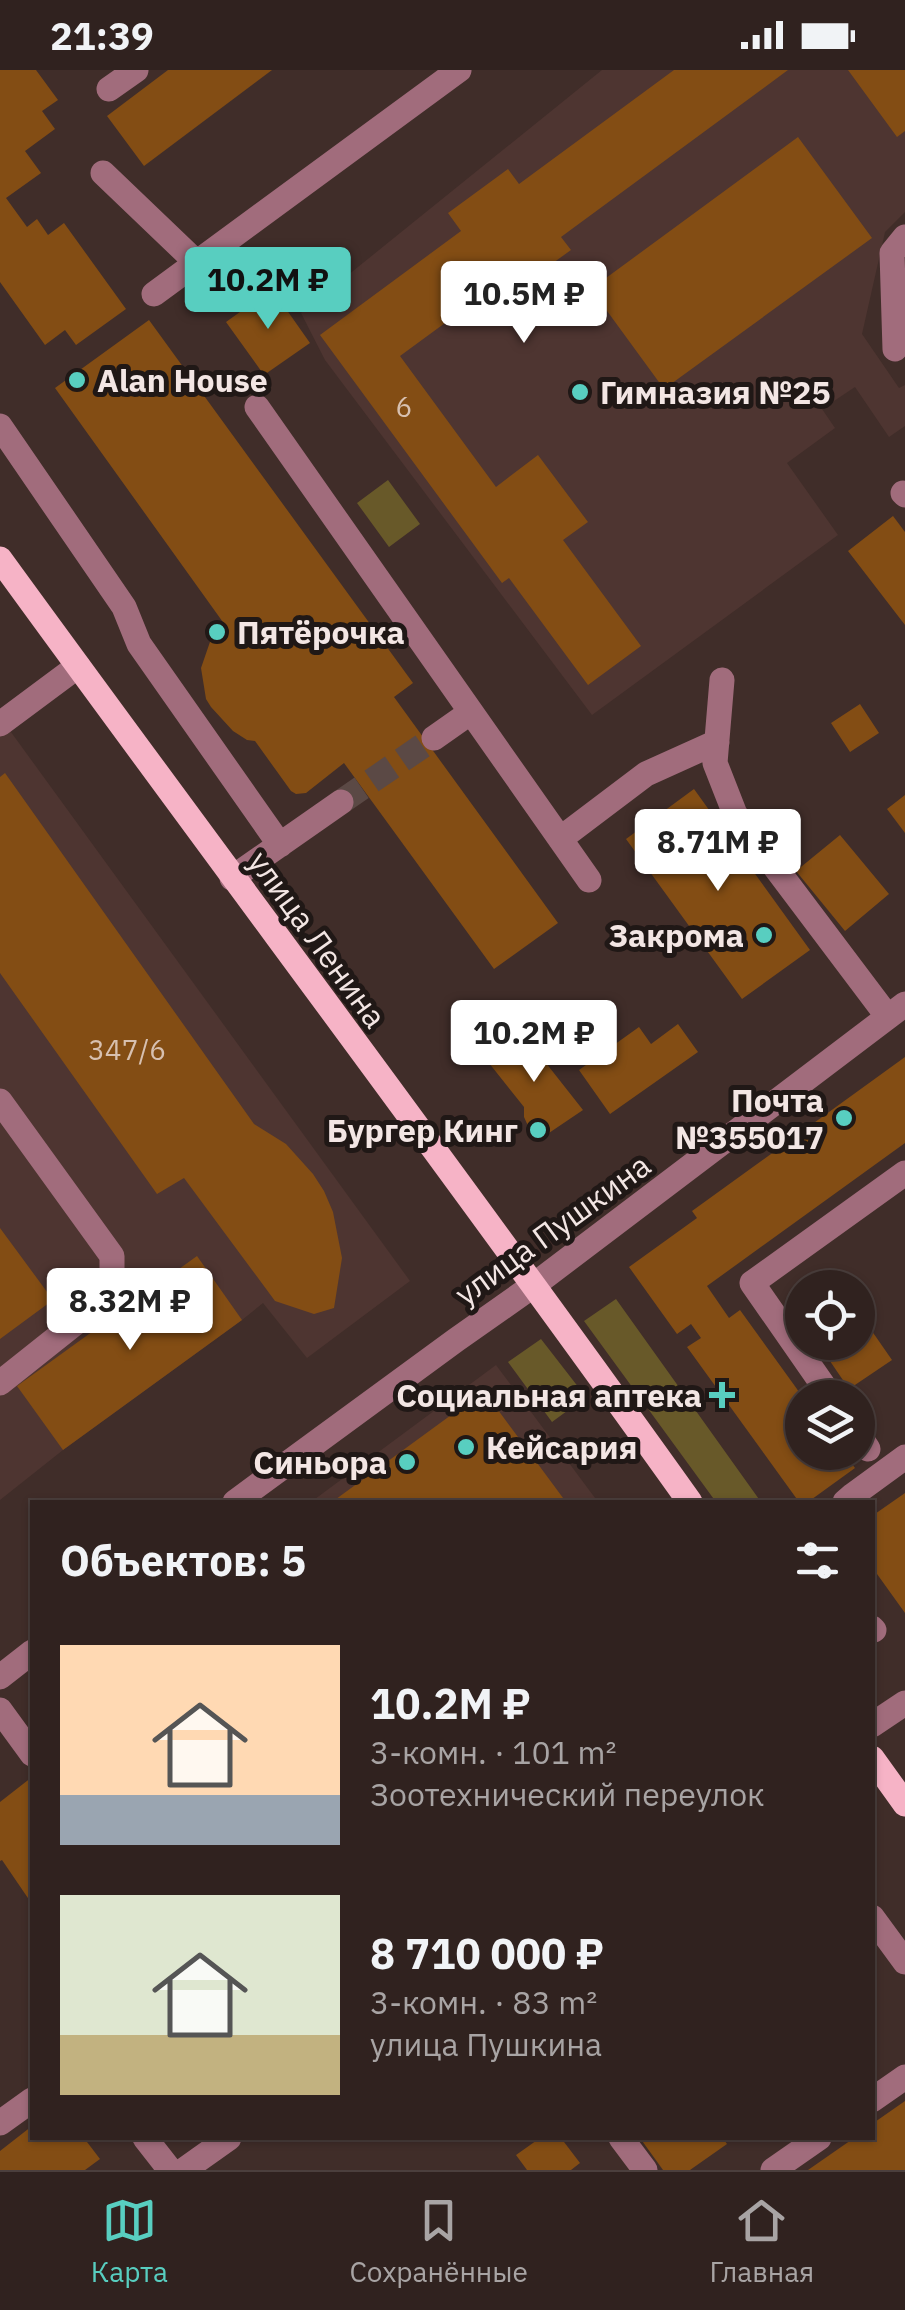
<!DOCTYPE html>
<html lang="ru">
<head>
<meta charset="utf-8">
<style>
	body { margin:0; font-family:"IBM Plex Sans",sans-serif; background:#382a28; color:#f1f3f6; height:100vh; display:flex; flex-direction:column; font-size:38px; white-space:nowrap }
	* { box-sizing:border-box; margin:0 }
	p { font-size:32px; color:#a8a4a4 }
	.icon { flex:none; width:55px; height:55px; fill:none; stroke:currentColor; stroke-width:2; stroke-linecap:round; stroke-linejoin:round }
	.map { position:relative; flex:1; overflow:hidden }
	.side { position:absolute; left:30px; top:1430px; width:845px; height:640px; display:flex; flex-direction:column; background:#30221f; border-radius:0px; box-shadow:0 2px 8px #0004,0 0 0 2px #4b3f3d }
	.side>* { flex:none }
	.fabs { position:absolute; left:785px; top:1200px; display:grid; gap:20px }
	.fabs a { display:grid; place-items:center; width:90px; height:90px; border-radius:50%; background:#30221f; box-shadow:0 2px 8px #0004,0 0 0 2px #4b3f3d; font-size:50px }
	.price { position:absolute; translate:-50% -85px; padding:0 22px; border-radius:10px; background:#fff; color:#222; font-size:32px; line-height:65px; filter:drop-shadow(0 2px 5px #0008) }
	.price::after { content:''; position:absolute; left:50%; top:60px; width:30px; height:22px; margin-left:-15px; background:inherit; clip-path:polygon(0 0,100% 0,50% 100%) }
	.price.current { background:#58cec0; color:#111 }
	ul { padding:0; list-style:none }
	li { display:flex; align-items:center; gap:30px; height:250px; padding:0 30px }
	li span { display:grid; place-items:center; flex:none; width:280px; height:200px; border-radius:0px; color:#555 }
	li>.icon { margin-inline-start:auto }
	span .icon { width:120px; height:120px; fill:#fffc; stroke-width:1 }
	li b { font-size:42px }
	h2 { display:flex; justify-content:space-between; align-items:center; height:120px; padding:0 30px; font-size:42px }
	.status { display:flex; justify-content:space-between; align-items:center; height:70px; padding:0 50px; background:#30221f; direction:ltr }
	.status svg { height:28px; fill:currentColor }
	.dock { display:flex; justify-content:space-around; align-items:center; height:140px; border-top:2px solid #4b3f3d; background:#30221f; font-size:28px; color:#a8a4a4 }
	.dock a { display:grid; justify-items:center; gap:5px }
	.dock .current { color:#58cec0 }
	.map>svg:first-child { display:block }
	.built { fill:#4e3531 }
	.green { fill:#685929 }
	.building { fill:#834d14 }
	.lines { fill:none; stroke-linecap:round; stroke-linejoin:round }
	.minor-tunnel { stroke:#5b4945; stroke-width:25; stroke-dasharray:25 12; stroke-linecap:butt }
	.minor { stroke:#a16c7c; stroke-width:25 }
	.major { stroke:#f6b3c6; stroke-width:25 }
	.poi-dot { fill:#58cec0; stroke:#201816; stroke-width:4 }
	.labels { text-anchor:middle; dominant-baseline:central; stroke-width:10; stroke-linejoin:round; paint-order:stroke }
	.number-label { font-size:28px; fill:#d7c0b0 }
	.poi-label { font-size:32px; font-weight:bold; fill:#f3e6e4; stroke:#201816; text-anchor:end }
	.street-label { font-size:32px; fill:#f3e6e4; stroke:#201816 }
</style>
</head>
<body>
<div class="status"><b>21:39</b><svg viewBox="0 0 49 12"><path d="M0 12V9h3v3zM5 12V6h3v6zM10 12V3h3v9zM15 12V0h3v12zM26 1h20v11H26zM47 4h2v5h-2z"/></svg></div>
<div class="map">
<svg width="905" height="2100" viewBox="0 0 905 2100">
	<rect width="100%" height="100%" fill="#402d29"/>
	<!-- built -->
	<path class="built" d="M 602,0 L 905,0 L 905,142 L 885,162 L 862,264 L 899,318 L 905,315 L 905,356 L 889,367 L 855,317 L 822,339 L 835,358 L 787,393 L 838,465 L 592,645 L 325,290 L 301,243 Z
		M 0,647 L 410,1211 L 307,1288 L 263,1233 L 242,1250 L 63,1380 L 0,1430 Z
		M 496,1295 L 598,1432 L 311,1432 Z"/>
	<!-- green -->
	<path class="green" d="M 388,410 L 420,454 L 389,477 L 357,433 Z
		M 616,1229 L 761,1432 L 716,1432 L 584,1251 Z
		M 541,1269 L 586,1327 L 552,1352 L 508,1292 Z"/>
	<!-- building -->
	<path class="building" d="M 0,0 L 36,0 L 58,30 L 42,41 L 55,59 L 25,81 L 41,103 L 6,128 L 27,157 L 37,149 L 48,165 L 64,153 L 126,239 L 76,275 L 65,260 L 45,275 L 0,212 Z
		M 168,0 L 272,0 L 144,96 L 107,46 Z
		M 674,0 L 788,0 L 561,167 L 571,180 L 510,224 L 501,212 L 400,286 L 496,417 L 538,385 L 588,452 L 563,470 L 641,576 L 588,615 L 509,508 L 502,513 L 320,265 L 461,161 L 448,143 L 508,99 L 519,114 Z
		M 848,0 L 905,0 L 905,61 L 897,67 Z
		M 798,67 L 872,168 L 664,319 L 591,219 Z
		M 272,219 L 310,273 L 264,305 L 226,252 Z
		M 149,250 L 413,613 L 394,627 L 558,853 L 494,899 L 344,693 L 306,723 L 296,724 L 291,721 L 255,671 L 247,670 L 233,661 L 211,637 L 206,629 L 201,598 L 211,569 L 225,555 L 55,318 Z
		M 893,446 L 905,462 L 905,555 L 848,481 Z
		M 860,634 L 879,663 L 850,682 L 831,653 Z
		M 5,703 L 254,1054 L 286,1074 L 313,1104 L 324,1121 L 333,1142 L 342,1188 L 334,1238 L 314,1244 L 275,1231 L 184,1108 L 157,1124 L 0,903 L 0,707 Z
		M 694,719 L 810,880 L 742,929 L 626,769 Z
		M 905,725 L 905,763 L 887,739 Z
		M 840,765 L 889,824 L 845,861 L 796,801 Z
		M 487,944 L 502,966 L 485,978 L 470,957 Z
		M 678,954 L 698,982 L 610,1044 L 579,1000 L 639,957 L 651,974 Z
		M 520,960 L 583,1040 L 546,1065 L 529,1058 L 524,1047 L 524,1037 L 485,988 Z
		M 905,987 L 905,1073 L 707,1216 L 729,1248 L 740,1240 L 802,1326 L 802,1382 L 843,1382 L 855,1398 L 808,1432 L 799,1432 L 687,1277 L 701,1268 L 691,1254 L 677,1264 L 629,1197 L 697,1148 L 692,1141 Z
		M 0,1158 L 53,1230 L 0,1269 Z
		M 197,1186 L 242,1250 L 63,1380 L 17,1316 Z
		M 858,1241 L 892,1290 L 849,1319 L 817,1272 L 858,1272 Z
		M 484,1321 L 566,1432 L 332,1432 Z
		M 905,1423 L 905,1543 L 872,1497 L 872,1446 Z
		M 32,1707 L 32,1834 L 2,1790 L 0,1791 L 0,1732 Z
		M 905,2031 L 905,2100 L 808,2100 L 854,2068 L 872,2068 L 872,2054 Z
		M 32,2056 L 32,2068 L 84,2068 L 100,2089 L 85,2100 L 0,2100 L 0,2081 Z
		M 540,2068 L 561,2068 L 580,2093 L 571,2100 L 527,2100 L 516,2085 Z
		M 640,2068 L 723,2068 L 727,2074 L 690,2100 L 663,2100 Z"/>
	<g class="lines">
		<!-- minor-tunnel -->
		<path class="minor-tunnel" d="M 341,732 L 434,668"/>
		<!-- minor -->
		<path class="minor" d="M 109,19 L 136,0
			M 103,103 L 196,192
			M 154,224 L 459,0
			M 895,279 L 892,183 L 905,167
			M 257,337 L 471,642 L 434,668
			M 0,356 L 124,537 L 139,574 L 280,775
			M 903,423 L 905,425
			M 722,610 L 715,693 L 735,744 L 888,947
			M 471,642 L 589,810
			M 0,654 L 78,596
			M 560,769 L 646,704 L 717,672
			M 232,808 L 341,732
			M 0,1031 L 112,1186 L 112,1218 L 98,1235 L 0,1313
			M 832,1328 L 752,1213 L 905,1103
			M 858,1364 L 868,1379
			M 235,1432 L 456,1270 L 534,1215 L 905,934
			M 845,1432 L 853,1425 L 905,1387
			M 872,1558 L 874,1560
			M 0,1607 L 32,1582
			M 0,1640 L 32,1684
			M 872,1655 L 905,1633
			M 872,1847 L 905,1892
			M 872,2030 L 905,2007
			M 0,2053 L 32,2030
			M 145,2068 L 170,2100
			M 621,2068 L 645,2100
			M 184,2100 L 229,2068
			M 773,2100 L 819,2068"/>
		<!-- major -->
		<path class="major" d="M 0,489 C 229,804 464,1115 690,1432
			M 872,1688 L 905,1734"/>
	</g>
	<!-- markers -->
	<g class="poi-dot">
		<circle cx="77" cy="310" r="10"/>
		<circle cx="580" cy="322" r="10"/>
		<circle cx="217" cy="562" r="10"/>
		<circle cx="764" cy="865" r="10"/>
		<circle cx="844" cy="1048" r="10"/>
		<circle cx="538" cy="1060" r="10"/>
		<path d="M717 1310h10v10h10v10h-10v10h-10v-10h-10v-10h10z"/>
		<circle cx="466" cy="1377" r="10"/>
		<circle cx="407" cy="1392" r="10"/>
	</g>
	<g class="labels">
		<!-- number labels -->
		<g class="number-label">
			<text x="404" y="336">6</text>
			<text x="127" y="979">347/6</text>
		</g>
		<!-- poi labels -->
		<g class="poi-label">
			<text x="97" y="310" text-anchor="start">Alan House</text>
			<text x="600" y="322" text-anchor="start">Гимназия №25</text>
			<text x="237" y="562" text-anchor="start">Пятёрочка</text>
			<text x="744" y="865">Закрома</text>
			<text x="824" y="1030">Почта<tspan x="824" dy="37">№355017</tspan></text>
			<text x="518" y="1060">Бургер Кинг</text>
			<text x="702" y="1325">Социальная аптека</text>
			<text x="486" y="1377" text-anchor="start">Кейсария</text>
			<text x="387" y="1392">Синьора</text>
		</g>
		<!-- street labels -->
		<g class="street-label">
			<text transform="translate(318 869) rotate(54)">улица Ленина</text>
			<text transform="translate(552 1159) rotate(-36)">улица Пушкина</text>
		</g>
	</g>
</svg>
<div class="fabs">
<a><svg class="icon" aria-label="locate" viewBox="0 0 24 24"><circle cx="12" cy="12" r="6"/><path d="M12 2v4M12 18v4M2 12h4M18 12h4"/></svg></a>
<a><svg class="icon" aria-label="layers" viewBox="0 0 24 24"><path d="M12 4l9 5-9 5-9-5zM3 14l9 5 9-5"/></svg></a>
</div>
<b class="price current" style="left:268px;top:262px">10.2M ₽</b>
<b class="price" style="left:524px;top:276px">10.5M ₽</b>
<b class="price" style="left:718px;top:824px">8.71M ₽</b>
<b class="price" style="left:534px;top:1015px">10.2M ₽</b>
<b class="price" style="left:130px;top:1283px">8.32M ₽</b>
<section class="side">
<h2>Объектов: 5<svg class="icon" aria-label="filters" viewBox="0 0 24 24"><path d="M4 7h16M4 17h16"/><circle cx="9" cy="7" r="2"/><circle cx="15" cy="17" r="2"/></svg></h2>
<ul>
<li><span style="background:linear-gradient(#ffd9b3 75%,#9aa5b1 0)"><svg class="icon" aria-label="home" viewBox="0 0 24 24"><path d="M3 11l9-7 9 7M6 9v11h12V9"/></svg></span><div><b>10.2M ₽</b><p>3-комн. · 101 m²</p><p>Зоотехнический переулок</p></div></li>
<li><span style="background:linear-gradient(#dfe7d0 70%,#c2b280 0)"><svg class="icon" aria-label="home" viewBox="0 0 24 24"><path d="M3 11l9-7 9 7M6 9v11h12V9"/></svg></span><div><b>8 710 000 ₽</b><p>3-комн. · 83 m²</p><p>улица Пушкина</p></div></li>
</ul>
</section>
</div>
<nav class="dock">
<a class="current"><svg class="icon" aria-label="map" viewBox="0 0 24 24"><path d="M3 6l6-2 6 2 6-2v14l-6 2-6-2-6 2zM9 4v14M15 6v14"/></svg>Карта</a>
<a><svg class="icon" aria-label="saved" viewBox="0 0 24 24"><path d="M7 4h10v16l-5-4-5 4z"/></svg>Сохранённые</a>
<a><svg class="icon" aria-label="home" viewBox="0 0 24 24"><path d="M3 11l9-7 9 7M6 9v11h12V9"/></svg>Главная</a>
</nav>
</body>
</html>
